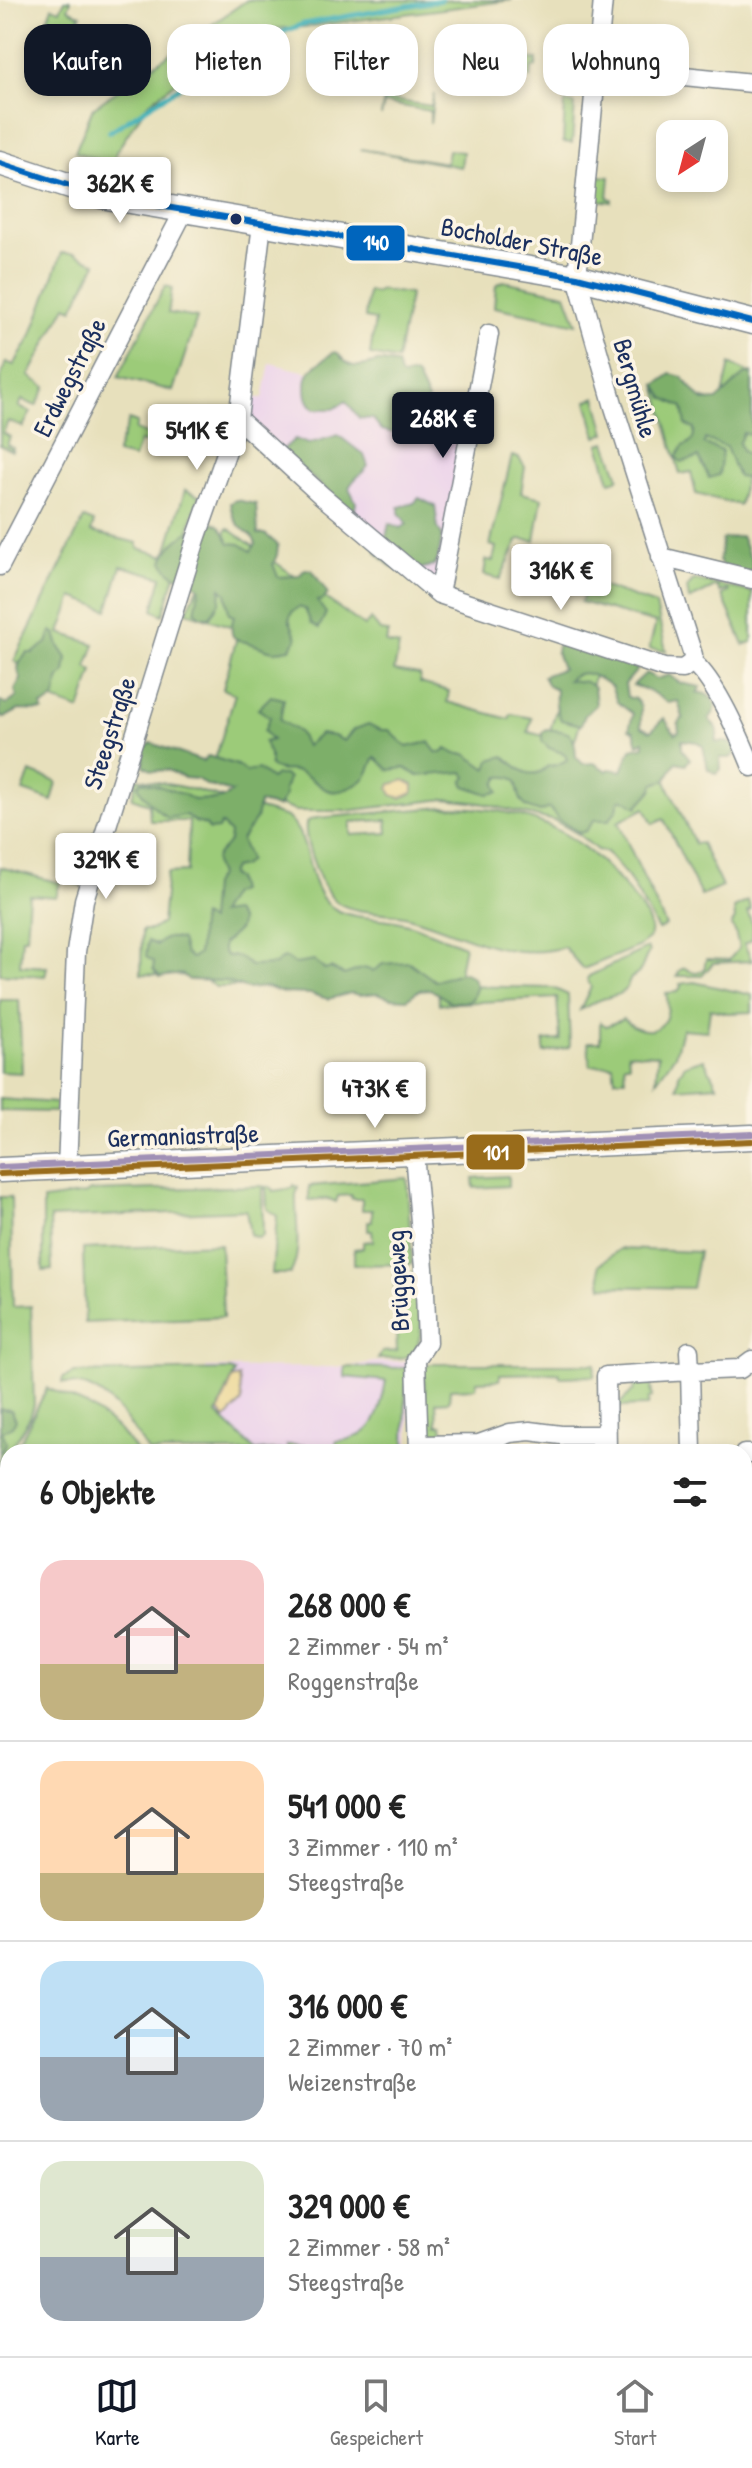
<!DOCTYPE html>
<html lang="de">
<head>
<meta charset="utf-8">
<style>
	body { margin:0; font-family:"Patrick Hand",sans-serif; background:#f6f6f6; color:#222; height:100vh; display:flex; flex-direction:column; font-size:30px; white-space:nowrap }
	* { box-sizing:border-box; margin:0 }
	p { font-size:26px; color:#767676 }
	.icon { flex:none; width:44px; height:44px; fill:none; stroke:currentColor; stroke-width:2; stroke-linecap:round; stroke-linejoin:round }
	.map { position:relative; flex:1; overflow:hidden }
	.side { position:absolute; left:0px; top:1444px; width:752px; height:912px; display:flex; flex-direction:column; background:#fff; border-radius:24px 24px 0 0; box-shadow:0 4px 12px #0003 }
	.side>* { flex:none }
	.top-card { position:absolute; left:24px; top:24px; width:704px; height:72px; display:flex; gap:16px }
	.needle { width:52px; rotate:216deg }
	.tools { position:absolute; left:656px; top:120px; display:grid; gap:16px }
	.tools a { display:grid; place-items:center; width:72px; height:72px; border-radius:16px; background:#fff; box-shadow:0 4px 12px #0003; font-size:40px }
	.price { position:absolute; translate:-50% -68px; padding:0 18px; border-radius:8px; background:#fff; color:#222; font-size:26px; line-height:52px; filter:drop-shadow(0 2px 4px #0008) }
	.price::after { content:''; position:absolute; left:50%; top:48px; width:24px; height:18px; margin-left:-12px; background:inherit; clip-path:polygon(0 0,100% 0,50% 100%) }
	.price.selected { background:#111827; color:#fff }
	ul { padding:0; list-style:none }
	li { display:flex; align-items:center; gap:24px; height:200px; padding:0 40px }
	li+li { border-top:2px solid #e0e0e0 }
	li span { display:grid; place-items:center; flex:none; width:224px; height:160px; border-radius:24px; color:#555 }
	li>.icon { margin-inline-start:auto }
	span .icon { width:96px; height:96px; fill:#fffc; stroke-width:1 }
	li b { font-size:34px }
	h2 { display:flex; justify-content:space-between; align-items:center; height:96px; padding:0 40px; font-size:34px }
	.chip { padding:0 28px; border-radius:24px; background:#fff; box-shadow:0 4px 12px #0003; font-size:28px; line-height:72px }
	.chip.selected { background:#111827; color:#fff }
	.tabs { display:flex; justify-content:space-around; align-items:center; height:112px; border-top:2px solid #e0e0e0; background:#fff; font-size:22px; color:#767676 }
	.tabs a { display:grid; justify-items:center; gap:4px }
	.tabs .selected { color:#111827 }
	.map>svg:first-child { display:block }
	.built { fill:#ebd1eb }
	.green { fill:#9ccb79; stroke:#5c7d6c; stroke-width:2; fill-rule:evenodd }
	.forest { fill:#7daf69; stroke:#4c6f64; stroke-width:2 }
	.sand { fill:#eeda9e; stroke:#84847e; stroke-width:2 }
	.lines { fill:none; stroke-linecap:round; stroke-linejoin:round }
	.stream { stroke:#3eafb7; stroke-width:5 }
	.minor-casing { stroke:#81888d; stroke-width:21 }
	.major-casing { stroke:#81888d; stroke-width:27 }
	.minor { stroke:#fff; stroke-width:18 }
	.major { stroke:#fff; stroke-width:24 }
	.bus-1-casing { stroke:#fcf5e5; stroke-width:12 }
	.bus-1 { stroke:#0065bd; stroke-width:6 }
	.tram-1-casing { stroke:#fcf5e5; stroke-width:12 }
	.tram-2-casing { stroke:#fcf5e5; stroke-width:12 }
	.tram-1 { stroke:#996c1b; stroke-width:6 }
	.tram-2 { stroke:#a090b5; stroke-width:6 }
	.bus-dot { fill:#1b2f5e; stroke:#fcf5e5; stroke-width:3 }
	.labels { text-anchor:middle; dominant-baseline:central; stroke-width:7; stroke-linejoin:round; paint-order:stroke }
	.street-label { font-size:26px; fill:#1b2f5e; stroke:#fcf5e5 }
	.line-badge { stroke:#fcf5e5; stroke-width:3 }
	.badge-label { font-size:22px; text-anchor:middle; font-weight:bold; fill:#fff }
</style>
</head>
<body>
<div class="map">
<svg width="752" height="2356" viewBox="0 0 752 2356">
	<rect width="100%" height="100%" fill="#fcf5e5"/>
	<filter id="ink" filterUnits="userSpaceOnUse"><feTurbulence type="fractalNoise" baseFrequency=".0125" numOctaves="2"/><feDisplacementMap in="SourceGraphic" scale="16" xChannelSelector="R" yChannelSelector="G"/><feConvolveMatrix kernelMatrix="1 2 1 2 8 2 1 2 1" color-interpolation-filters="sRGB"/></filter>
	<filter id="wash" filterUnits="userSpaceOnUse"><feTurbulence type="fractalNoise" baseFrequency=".006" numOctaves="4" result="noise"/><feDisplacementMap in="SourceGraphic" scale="32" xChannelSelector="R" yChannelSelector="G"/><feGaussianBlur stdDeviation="1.8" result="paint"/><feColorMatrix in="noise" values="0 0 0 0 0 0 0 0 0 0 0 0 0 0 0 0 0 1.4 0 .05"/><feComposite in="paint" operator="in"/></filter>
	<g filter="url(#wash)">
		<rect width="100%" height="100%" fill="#e7e0bc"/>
		<!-- built -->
		<path class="built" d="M 270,363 L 471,412 L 437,586 L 330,495 L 244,413 L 251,398 L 263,398 Z
			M 409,1361 L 409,1452 L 203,1452 L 206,1368 L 345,1367 L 374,1362 Z"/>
		<!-- green -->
		<path class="green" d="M 65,0 L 71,0 L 68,9 L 81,15 L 70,37 L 60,32 L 58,36 L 43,31 L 52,7 L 60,10 Z
			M 247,0 L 512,0 L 305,27 L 253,30 L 217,49 L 147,105 L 116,152 L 113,165 L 75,152 L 93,108 Z
			M 493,55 L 537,60 L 536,67 L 532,68 L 531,78 L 514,76 L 504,61 L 493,59 Z
			M 386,86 L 385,99 L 431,106 L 434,94 L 430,123 L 430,111 L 384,103 L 381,116 Z
			M 565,102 L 575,104 L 572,143 L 563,142 Z
			M 360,149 L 446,163 L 448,150 L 463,152 L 461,167 Z
			M 598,176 L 610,177 L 608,198 L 612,199 L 612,202 L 596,200 Z
			M 62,253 L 74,253 L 96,263 L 73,309 L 66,306 L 29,376 L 46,387 L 36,406 L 22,400 L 19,407 L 31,412 L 23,427 L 8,421 L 3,433 L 10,437 L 7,445 L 13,448 L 12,451 L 0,445 L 0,380 L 6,362 L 14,365 L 31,337 Z
			M 503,281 L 566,294 L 577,324 L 494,307 L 496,285 Z
			M 165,286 L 172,288 L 168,313 L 197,318 L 173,391 L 118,377 Z
			M 380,290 L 410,294 L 397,360 L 370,355 L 375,320 L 365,318 L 368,291 L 375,293 Z
			M 730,364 L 752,374 L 752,444 L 739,505 L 696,494 L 691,472 L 680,474 L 656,385 L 721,404 Z
			M 596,397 L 606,433 L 597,437 L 587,401 Z
			M 129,420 L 137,423 L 135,430 L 165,441 L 161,448 L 140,441 L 134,458 L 116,454 Z
			M 606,442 L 619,477 L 617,480 L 610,482 L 599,444 Z
			M 512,456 L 519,458 L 525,467 L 521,493 L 542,498 L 535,541 L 519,539 L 500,579 L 484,575 L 486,560 L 493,561 L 496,547 L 490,545 Z
			M 185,490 L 199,496 L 163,615 L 153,610 L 162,577 L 121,566 L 108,610 L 73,597 L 60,633 L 95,644 L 87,667 L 93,671 L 80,710 L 45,697 L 26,669 L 14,661 L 84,518 L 94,522 L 91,532 L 138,543 L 138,548 L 165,556 Z
			M 228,528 L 364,626 L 371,619 L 380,631 L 388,632 L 386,643 L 399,646 L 394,671 L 420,675 L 420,683 L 449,691 L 447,702 L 509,719 L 511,714 L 532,718 L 528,732 L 548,737 L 571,661 L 597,667 L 566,769 L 663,775 L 695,844 L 701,843 L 722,887 L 701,896 L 664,819 L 653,824 L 645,808 L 618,822 L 666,926 L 658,930 L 628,877 L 606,852 L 597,850 L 578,834 L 555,821 L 481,803 L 445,799 L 346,811 L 296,811 L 142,759 L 144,745 L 213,766 L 235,694 L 223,689 L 239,629 L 186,612 Z
			M 694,580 L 752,592 L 752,642 L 744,645 L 722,595 L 729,592 L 728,590 L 720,592 L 717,586 L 689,600 L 687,588 Z
			M 590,582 L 656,605 L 666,651 L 649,649 L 656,623 L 581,602 Z
			M 30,772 L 57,782 L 52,801 L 23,791 Z
			M 137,778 L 192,789 L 287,817 C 311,838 305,875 324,900 C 341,921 377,916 400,922 C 422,927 443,938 464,946 L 456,986 L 553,988 L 568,995 L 570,1047 L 544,1053 L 544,1041 L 560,1040 L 557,998 L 439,1004 L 437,986 L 216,987 L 200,976 L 141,974 L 142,930 L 151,930 L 162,923 L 167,873 L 187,872 L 189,821 L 150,821 L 149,804 L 132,798 Z
			M 444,807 C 528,807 579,829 631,895 C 640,907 655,923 649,938 L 640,946 L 583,969 L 564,947 C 505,964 458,929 404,916 C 383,911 357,914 338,903 C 323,895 300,835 307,821 L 317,818 ZM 387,820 L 388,833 L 351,835 L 351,822 Z
			M 79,855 L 89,859 L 81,886 L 71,882 Z
			M 0,867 L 60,883 L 56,897 L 29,895 L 26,937 L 22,937 L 20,965 L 47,967 L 45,976 L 0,974 Z
			M 748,901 L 751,910 L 747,912 L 752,923 L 752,940 L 744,944 L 752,961 L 713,963 L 702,976 L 677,976 L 680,970 L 685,968 C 692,973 697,975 704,970 L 706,959 L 729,960 L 739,948 L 735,931 L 731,926 L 735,919 L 734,908 Z
			M 647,948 L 649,952 C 641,963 645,972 631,978 C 625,994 620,994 606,998 C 597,1000 588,1006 580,1010 L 591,987 L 587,979 L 589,976 Z
			M 694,982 L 752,995 L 752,1012 L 728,1013 L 710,1009 L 707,1031 L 682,1029 L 675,1055 L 656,1081 L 658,1055 L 628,1053 L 629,1064 L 624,1064 L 625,1079 L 615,1079 L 613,1065 L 590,1066 L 588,1042 L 600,1042 L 600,1022 L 606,1026 L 623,1019 C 649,1042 675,1028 666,993 L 678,992 L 681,987 L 680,984 Z
			M 0,1000 L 19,1000 L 22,1073 L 0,1072 Z
			M 704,1059 L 717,1085 L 677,1088 L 679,1074 L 685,1065 Z
			M 0,1099 L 56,1103 L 55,1112 L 0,1111 Z
			M 508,1176 L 508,1186 L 474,1188 L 473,1178 Z
			M 407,1178 L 412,1264 L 354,1265 L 354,1249 L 363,1248 L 363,1242 L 373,1241 L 372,1231 L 368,1231 L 368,1221 L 372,1221 L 372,1210 L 362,1210 L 362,1199 L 352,1199 L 351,1195 L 338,1196 L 336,1202 L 329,1199 L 309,1200 L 309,1186 Z
			M 294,1185 L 298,1188 L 296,1195 C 295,1218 303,1254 290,1274 L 272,1274 L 277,1216 L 267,1209 L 266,1189 L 262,1189 L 263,1235 L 258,1238 L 250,1235 L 246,1210 L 50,1218 L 52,1270 L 43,1271 L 43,1200 L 86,1194 L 90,1191 L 261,1186 L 272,1188 L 273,1191 L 294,1188 Z
			M 0,1197 L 11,1197 L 13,1307 L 31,1306 L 34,1405 L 30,1417 L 0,1468 Z
			M 220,1244 L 223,1317 L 85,1323 L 83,1249 Z
			M 620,1249 L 699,1252 L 692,1288 L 602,1286 L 599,1265 Z
			M 394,1272 L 419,1273 C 420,1293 428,1342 410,1355 C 403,1360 387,1358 378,1359 L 382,1352 L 397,1351 Z
			M 429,1364 L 595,1364 L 594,1376 L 560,1377 L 559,1373 L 500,1374 L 500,1380 L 477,1381 L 476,1388 L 450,1389 L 449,1401 L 436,1402 L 437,1425 L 442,1425 L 445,1442 L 434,1441 L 425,1434 L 424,1368 Z
			M 345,1367 L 406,1368 L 405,1452 L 149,1452 C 133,1430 115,1397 87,1387 C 80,1384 70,1384 62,1383 L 63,1378 L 74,1373 L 229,1370 L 235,1372 L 217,1414 L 256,1451 L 287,1450 L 287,1445 L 305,1445 L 306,1448 L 336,1447 L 336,1441 C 376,1439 379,1414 386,1381 L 345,1377 Z
			M 635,1384 L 651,1384 L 652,1398 L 649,1398 L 648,1406 L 616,1407 L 634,1390 Z
			M 47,1388 L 87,1405 L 119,1430 L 137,1452 L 15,1452 Z
			M 8,1463 L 8,1674 L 0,1672 L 0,1472 Z
			M 752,1544 L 752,1579 L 744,1580 L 744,1545 Z
			M 0,1695 L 8,1699 L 8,1734 L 0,1728 Z
			M 750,1815 L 752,1815 L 752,1899 L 746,1916 L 744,1915 L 744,1831 Z
			M 744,2222 L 752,2223 L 752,2356 L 610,2356 L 607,2348 L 744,2348 Z"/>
		<!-- forest -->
		<path class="forest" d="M 333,352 L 338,353 C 350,371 359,367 377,362 C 382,361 391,364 397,364 L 400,375 L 403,377 L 410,374 L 416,375 L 428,400 L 420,417 L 409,422 L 398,434 L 382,430 L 373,419 L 359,418 L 346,401 L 334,409 L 315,409 C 307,402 306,396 306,386 C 306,366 320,365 333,352 Z
			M 752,373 L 752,435 L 743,433 L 739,443 L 742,451 L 752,457 L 752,475 L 745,478 L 738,477 L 726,447 L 705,439 L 704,444 L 722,451 L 719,475 L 709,478 L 699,457 L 682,462 L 676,458 L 683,446 C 692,443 695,439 694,429 L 686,425 L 683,407 L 664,398 L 656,385 L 671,374 L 682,377 L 703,401 L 717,400 L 744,375 Z
			M 338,435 L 364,455 L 368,466 C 362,475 353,478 349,488 L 356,502 L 354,514 L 281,451 L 295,439 L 308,444 Z
			M 419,498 L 435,506 L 438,528 L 442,535 C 441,543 440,553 437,561 C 434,567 433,566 427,567 C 400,575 395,572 376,552 L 376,546 L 386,537 L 389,523 L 401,528 L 407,524 L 399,513 L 399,507 L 414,503 Z
			M 236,500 L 256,504 L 258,534 L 265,534 L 278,545 L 277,555 L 273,564 L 278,577 L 299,576 L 305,569 L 312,570 L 328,594 L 323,600 L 317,601 L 326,613 L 319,628 L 311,623 L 305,609 L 299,607 L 292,612 L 289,619 L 297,638 L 290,649 C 274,652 273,652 258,646 C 238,638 226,644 234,616 L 229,614 L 226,593 L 221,588 L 220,601 L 210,617 L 202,617 L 195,611 L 200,587 C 185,577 170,579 163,561 C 173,536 189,532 211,521 L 220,526 L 230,543 L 240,544 L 251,551 L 256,544 C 252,532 245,533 238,524 C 234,519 231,509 230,503 Z
			M 741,536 L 749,556 L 752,557 L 752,574 L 725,571 L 719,561 L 722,539 Z
			M 51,631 L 55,633 L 59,646 L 67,658 L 65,673 L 58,680 C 56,695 57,701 42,706 L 43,711 L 19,710 L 4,718 L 0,716 L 0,701 L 6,705 L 17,697 L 15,690 L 21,679 C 15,667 19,663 27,653 L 33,653 L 47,643 Z
			M 565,641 L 638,669 L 625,684 L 627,697 L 635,699 L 641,706 L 641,727 L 651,731 L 664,718 L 675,734 L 679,732 L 678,723 L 683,718 L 678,701 L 668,703 L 650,691 L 633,685 L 646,673 L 657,679 L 669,675 L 680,683 L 701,687 L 697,693 C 705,692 718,699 715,710 C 714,713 711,716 709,719 L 718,731 L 716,742 L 727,742 L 736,746 L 735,754 L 730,758 L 720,758 L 721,769 L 716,774 L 708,769 L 703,746 L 697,742 L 682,740 L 682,749 L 690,759 L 686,764 L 676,762 L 666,780 L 654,784 L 653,789 L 637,807 L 626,800 L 619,800 L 617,809 L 609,820 L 594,820 L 586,831 L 580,833 L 559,820 L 549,808 L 541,812 C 534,810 527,809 523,803 C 513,790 525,775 500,777 L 496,784 L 499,792 L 488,794 L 465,786 L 463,782 L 467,777 L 463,772 L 418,776 L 405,768 L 389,770 L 375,757 C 372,763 370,770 367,775 C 361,785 338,795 327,790 C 315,784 307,773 294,771 C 283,769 280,773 270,766 L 270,757 L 264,742 L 272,740 L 264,731 L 270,717 L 258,709 L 271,696 L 284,699 L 280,720 L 299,732 L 306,746 L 320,734 L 334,736 L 344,741 L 353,730 L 368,724 L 381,730 L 389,730 L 407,747 L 429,742 L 436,752 L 442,753 L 447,749 L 456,754 L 466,754 L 487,769 L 490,760 L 504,756 C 518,768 532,783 548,766 L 557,765 L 567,760 L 565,754 L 549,748 L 542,741 L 542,733 L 546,729 C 571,732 575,731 576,757 L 583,764 L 594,763 L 607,771 L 609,769 L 622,771 L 631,749 L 644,746 L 644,741 L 638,744 L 634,731 L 629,729 L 633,714 L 617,702 L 611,686 C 597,677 583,666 568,680 L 586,682 L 594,687 L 596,705 L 585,715 L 581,725 L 561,720 C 556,711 555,700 556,690 L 548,686 L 543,676 L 562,669 L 556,652 L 557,646 Z
			M 151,743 L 199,760 L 203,761 L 208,756 L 237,765 L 246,772 L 258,769 L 271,779 L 276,775 L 284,775 L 288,779 L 284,790 L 285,795 L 278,807 L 259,803 L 256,819 L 241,840 L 249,860 L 243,866 L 233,868 L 230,875 L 236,879 L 239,891 L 231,894 L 219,914 L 234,912 L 240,921 L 239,929 L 223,944 L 223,952 L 227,956 L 239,957 L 251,966 L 275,965 L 281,959 L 287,958 L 295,964 L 314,961 L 325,970 L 331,968 L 344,975 L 364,968 L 373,971 L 383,964 L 409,962 L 435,981 L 463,972 L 472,977 L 477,986 L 472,999 L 465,1002 L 451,1002 L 430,989 L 419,990 L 407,999 L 391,998 L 377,993 L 360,995 L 351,993 L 328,999 L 311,994 L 283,993 L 266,987 L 247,989 L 224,981 L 189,980 L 182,974 L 160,977 L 153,969 L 154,962 L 146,957 L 148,941 L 157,945 C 165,937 170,936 181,940 L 185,954 L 191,958 L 198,954 C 201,941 197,930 202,916 L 209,921 L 212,885 L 219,875 C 209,854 219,856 229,842 L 230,833 L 221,824 L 218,829 L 209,830 L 206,825 L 195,822 L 186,815 L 168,818 C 160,813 141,795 138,785 L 142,781 C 153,784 187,794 194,800 C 211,797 215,806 232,792 L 206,785 L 197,779 L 184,778 L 168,770 L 153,771 L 144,766 L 143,750 Z
			M 0,1409 L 11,1410 L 16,1420 L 12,1426 L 2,1432 C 7,1441 8,1445 0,1453 Z
			M 0,1517 L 8,1522 L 8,1671 L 0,1668 Z
			M 0,1740 L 7,1747 L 5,1831 L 0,1863 Z
			M 8,1852 L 8,2181 L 0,2168 L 0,1900 Z
			M 0,2209 L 8,2235 L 8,2348 L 36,2348 L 38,2356 L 0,2356 Z
			M 51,2348 L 151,2348 L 160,2356 L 53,2356 Z
			M 157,2348 L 488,2348 L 489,2356 L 168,2356 Z
			M 511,2348 L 590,2348 L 592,2356 L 508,2356 Z"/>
		<!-- sand -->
		<path class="sand" d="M 405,780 L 413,785 L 413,793 L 400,798 L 392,795 L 389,789 L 391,784 Z
			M 239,1377 L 242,1402 L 225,1420 L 219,1411 L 232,1379 Z"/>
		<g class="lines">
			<!-- stream -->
			<path class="stream" d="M 109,132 L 221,60 L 262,41 L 303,24 L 441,0"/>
		</g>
	</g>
	<g filter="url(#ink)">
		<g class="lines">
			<defs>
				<path id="minor" d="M 603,0 L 577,277 L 614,407 L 693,655 L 692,662 C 715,679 741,740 752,767
					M 597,67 L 752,83
					M 262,224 L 238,419 L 321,495 L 439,594 L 664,668 L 683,669 L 692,662
					M 661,557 L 752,579
					M 0,566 L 184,211
					M 439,594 L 489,334
					M 414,1153 L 424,1268 L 427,1343 L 416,1359 L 419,1452
					M 67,1168 L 76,952 L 84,900 L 196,539 L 238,419
					M 419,1445 L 479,1444 L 510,1433 L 530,1431 L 561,1435 L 606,1435
					M 607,1452 L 606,1376 L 690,1371 L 689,1351
					M 692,1452 L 690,1371 L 740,1369 L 752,1360
					M 744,1454 L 752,1454
					M 744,1540 L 752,1539
					M 744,1633 L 752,1633
					M 0,1686 L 8,1689
					M 744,1750 L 752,1748
					M 744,2001 L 752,1979"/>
				<path id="major" d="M 0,163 L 101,196 L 577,277 L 752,322
					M 0,1170 L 752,1137"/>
			</defs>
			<!-- minor casing -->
			<use href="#minor" class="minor-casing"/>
			<!-- major casing -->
			<use href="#major" class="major-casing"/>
			<!-- minor -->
			<use href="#minor" class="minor"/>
			<!-- major -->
			<use href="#major" class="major"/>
			<defs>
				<path id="bus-1" d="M 0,163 L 101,196 L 577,277 L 752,322"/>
			</defs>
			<!-- bus-1 casing -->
			<use href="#bus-1" class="bus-1-casing"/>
			<!-- bus-1 -->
			<use href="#bus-1" class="bus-1"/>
			<defs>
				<path id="tram-1" d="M 0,1174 L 752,1141"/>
				<path id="tram-2" d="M 0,1167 L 752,1134"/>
			</defs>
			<!-- tram-1 casing -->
			<use href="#tram-1" class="tram-1-casing"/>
			<!-- tram-2 casing -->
			<use href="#tram-2" class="tram-2-casing"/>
			<!-- tram-1 -->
			<use href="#tram-1" class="tram-1"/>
			<!-- tram-2 -->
			<use href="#tram-2" class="tram-2"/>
		</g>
	</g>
	<!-- markers -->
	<circle class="bus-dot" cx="236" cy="219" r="7"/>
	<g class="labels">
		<!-- street labels -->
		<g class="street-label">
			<text transform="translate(522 241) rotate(11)">Bocholder Straße</text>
			<text transform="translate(69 377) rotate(-63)">Erdwegstraße</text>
			<text transform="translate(636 388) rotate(74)">Bergmühle</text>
			<text transform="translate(109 733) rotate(-72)">Steegstraße</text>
			<text transform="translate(183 1135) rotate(-2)">Germaniastraße</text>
			<text transform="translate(397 1281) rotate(-93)">Brüggeweg</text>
		</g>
	</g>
	<g class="line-badge">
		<rect x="345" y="224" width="61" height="38" rx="8" fill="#0065bd"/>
		<rect x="465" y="1133" width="61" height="38" rx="8" fill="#996c1b"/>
	</g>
	<g class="badge-label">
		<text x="376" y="250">140</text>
		<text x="496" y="1160">101</text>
	</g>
</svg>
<div class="tools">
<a><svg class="needle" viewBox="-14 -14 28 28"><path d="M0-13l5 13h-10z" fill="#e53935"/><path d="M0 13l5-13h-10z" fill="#767676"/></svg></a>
</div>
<b class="price" style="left:120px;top:225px">362K €</b>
<b class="price selected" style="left:443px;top:460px">268K €</b>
<b class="price" style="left:197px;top:472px">541K €</b>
<b class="price" style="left:561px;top:612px">316K €</b>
<b class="price" style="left:106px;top:901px">329K €</b>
<b class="price" style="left:375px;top:1130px">473K €</b>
<div class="top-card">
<a class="chip selected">Kaufen</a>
<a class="chip">Mieten</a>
<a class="chip">Filter</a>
<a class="chip">Neu</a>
<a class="chip">Wohnung</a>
</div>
<section class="side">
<h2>6 Objekte<svg class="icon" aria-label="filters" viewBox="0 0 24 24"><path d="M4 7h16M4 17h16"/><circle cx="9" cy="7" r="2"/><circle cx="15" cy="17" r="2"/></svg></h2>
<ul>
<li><span style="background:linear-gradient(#f6c9c9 65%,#c2b280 0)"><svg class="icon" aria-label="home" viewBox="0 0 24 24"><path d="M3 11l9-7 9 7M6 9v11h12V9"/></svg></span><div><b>268 000 €</b><p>2 Zimmer · 54 m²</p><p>Roggenstraße</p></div></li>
<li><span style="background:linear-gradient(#ffd9b3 70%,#c2b280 0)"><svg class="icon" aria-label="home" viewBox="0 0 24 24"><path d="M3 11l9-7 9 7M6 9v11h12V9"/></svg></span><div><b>541 000 €</b><p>3 Zimmer · 110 m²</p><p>Steegstraße</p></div></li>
<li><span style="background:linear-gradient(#bfe0f5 60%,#9aa5b1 0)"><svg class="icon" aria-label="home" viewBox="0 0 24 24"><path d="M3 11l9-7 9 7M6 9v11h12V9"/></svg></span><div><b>316 000 €</b><p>2 Zimmer · 70 m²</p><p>Weizenstraße</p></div></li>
<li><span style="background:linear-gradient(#dfe7d0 60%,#9aa5b1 0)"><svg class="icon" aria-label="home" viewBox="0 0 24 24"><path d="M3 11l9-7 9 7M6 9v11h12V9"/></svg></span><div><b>329 000 €</b><p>2 Zimmer · 58 m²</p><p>Steegstraße</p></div></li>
</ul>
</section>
</div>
<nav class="tabs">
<a class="selected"><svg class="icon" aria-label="map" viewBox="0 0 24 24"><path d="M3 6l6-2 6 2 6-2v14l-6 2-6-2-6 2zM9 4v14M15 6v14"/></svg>Karte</a>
<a><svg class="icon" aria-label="saved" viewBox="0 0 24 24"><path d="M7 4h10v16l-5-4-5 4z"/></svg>Gespeichert</a>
<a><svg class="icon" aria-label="home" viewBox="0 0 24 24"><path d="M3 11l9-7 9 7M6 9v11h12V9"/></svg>Start</a>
</nav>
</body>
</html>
